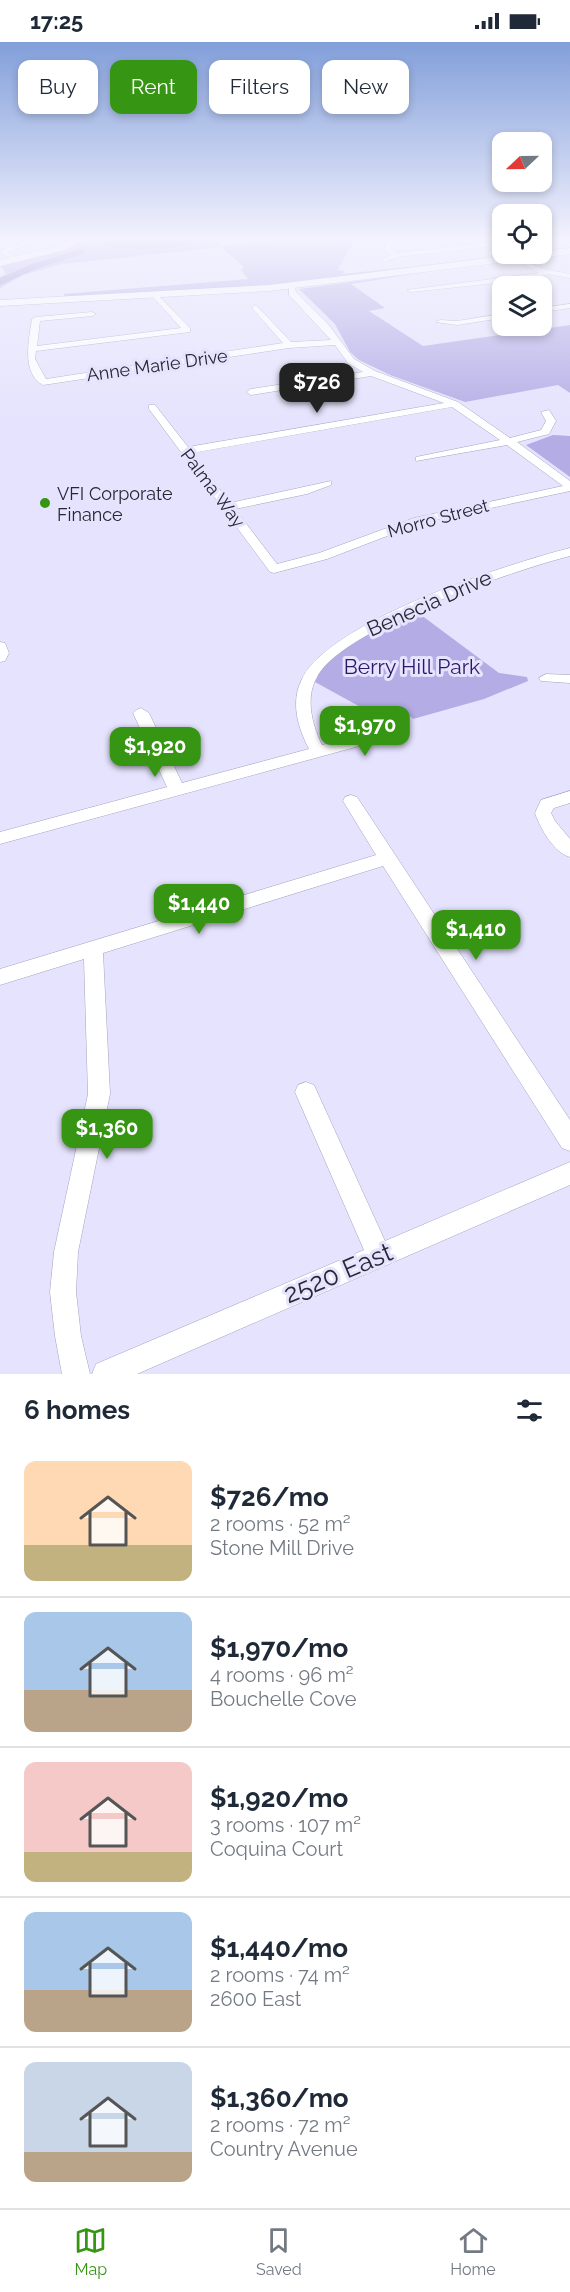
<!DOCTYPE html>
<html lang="en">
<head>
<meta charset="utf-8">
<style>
	body { margin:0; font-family:Raleway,sans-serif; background:#f2f2f3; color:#1f2937; height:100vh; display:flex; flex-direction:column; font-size:22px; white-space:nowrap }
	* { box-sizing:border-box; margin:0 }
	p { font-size:20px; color:#747a83 }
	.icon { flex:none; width:33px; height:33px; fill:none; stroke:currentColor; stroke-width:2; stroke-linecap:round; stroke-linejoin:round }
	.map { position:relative; height:1332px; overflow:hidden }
	.details { display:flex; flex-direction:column; background:#fff; flex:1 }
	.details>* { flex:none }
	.guide { position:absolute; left:18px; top:18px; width:534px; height:54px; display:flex; gap:12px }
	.needle { width:39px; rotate:248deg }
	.buttons { position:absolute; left:492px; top:90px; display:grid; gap:12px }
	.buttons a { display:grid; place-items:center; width:60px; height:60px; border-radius:12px; background:#fff; box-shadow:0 3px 9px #0003; font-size:30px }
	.price { position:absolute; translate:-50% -51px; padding:0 14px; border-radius:12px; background:#369512; color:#fff; font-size:20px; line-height:39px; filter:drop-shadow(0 2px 3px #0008) }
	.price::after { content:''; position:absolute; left:50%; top:36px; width:18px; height:14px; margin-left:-9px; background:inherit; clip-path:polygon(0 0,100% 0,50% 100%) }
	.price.active { background:#222; color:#fff }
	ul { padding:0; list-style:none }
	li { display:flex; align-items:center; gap:18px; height:150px; padding:0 24px }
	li+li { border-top:2px solid #e0e1e3 }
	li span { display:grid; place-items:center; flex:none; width:168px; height:120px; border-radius:12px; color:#555 }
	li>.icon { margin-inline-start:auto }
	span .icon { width:72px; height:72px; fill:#fffc; stroke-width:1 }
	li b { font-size:26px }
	h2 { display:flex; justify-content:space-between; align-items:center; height:72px; padding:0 24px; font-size:26px }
	.tag { padding:0 21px; border-radius:12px; background:#fff; box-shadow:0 3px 9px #0003; font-size:21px; line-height:54px }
	.tag.active { background:#369512; color:#fff }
	.status { display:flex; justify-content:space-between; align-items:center; height:42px; padding:0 30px; background:#fff; direction:ltr }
	.status svg { height:16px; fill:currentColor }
	.tab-bar { display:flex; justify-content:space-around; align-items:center; height:84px; border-top:2px solid #e0e1e3; background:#fff; font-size:16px; color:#747a83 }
	.tab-bar a { display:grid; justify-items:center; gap:3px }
	.tab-bar .active { color:#369512 }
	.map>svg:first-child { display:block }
	.green { fill:#b3ace5 }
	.water { fill:#897fc6 }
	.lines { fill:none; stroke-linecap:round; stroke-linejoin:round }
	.river { fill:#897fc6; fill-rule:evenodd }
	.street-casing { stroke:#a5a3c1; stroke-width:1 }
	.secondary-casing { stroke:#a5a3c1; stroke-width:1 }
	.street { fill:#fff; fill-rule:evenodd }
	.secondary { fill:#fff; fill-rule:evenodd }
	.poi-dot { fill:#369512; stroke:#e5e3fd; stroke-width:2 }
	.labels { text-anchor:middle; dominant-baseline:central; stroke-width:6; stroke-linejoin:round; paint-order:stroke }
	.far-street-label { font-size:18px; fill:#282632; stroke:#e5e3fd }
	.far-poi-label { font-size:18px; fill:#282632; stroke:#e5e3fd; text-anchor:start }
	.street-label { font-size:21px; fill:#282632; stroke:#e5e3fd }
	.park-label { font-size:21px; fill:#2f156a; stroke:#e5e3fd }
	.near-street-label { font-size:26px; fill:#282632; stroke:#e5e3fd }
</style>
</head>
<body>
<div class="status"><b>17:25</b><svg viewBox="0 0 49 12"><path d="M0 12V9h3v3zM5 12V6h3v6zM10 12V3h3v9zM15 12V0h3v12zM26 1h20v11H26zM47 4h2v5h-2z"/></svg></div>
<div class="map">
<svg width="570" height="1332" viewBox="0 0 570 1332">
	<rect width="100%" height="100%" fill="#e5e3fd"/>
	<!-- green -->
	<path class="green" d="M 81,198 L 215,198 L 222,204 L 277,198 L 354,198 L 338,228 L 344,229 L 343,232 L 531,212 L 274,243 L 66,255 L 63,252 L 248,237 L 241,228 L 244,225 L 221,205 L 62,222 L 23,233 L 0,246 L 0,235 L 6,232 L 0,223 L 69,205 Z
		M 433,229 L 351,242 L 385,266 L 369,269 L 423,304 L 570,283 L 570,351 L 558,343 L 465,360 L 390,333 L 359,318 L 350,310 L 335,282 L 299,247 Z
		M 553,393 L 570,394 L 570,435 L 526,403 Z
		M 417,570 L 499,631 L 527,635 L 528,639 L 484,657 L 413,677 C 402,665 389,667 375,673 L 315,640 C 332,601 380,587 417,570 Z"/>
	<!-- water -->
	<path class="water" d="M 104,198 L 196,198 L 196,199 C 180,209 122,208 103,203 Z"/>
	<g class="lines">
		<!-- river -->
		<path class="river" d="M 80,207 L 85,210 L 83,212 L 38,226 L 0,243 L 0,236 L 32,222 Z"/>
		<defs>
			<path id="street" d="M 29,198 L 40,198 L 7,210 L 17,216 L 17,218 L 1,212 L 2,208 Z
				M 388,198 L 394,198 L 391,207 L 397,211 L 502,199 L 502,203 L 397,215 L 384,220 L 382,217 L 391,213 L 384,208 Z
				M 542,203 L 557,210 L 558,211 L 555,213 L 542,207 Z
				M 515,214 L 543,227 L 570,232 L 570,236 L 548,232 L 533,237 L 411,250 L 407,248 L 539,231 L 513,217 Z
				M 289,245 L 295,245 L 296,250 L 328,282 L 354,317 L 375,329 L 458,360 L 510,396 L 541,388 L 546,379 L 541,370 L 549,368 L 556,379 L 549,392 L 517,400 L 570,439 L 570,449 L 421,481 L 327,517 L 274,531 L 270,530 L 149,367 L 149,363 L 155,363 L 188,405 L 444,361 L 371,334 L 251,353 L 246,350 L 251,347 L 363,330 L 348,321 L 335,303 L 289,306 L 43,343 C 21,331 29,297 32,277 L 36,275 L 92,270 L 96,272 L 92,274 L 40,279 L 37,304 L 181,286 L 153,255 L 152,253 L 156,251 L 190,286 L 190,290 L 36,309 L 35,317 L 46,337 L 283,301 L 253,267 L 252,265 L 256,263 L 291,300 L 331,298 L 289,253 ZM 452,365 L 500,398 L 416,415 L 416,419 L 507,403 L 563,444 L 414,476 L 319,511 L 277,522 L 235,467 L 307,452 L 331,443 L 331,439 L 230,461 L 192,411 Z
				M 570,262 L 570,266 L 542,270 L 542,266 Z
				M 502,272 L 502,276 L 457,283 L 436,280 L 440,278 L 457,279 Z
				M 570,506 L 570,514 C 515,528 343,586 317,635 C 305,656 312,681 321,701 L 322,703 L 364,692 L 389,679 L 399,679 L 402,682 L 399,685 L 374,700 L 0,802 L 0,790 L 167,745 L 133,671 L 136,668 L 141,666 L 149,671 L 182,741 L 309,707 C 298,686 290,660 302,637 C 330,579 507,522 570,506 Z
				M 0,600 L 5,601 L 9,611 L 5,619 L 0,620 Z
				M 546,632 L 570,633 L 570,641 L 541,639 L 539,636 Z
				M 570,749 L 570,761 L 554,766 L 551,771 L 555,779 L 570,797 L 570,815 C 554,811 540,786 535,771 L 541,758 Z
				M 351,753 L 357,755 L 570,1078 L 570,1109 L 562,1106 L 383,824 L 103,911 L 110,1052 L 78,1210 L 76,1250 L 81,1294 L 90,1332 L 62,1332 L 55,1294 L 50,1250 L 54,1210 L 88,1052 L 84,917 L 0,943 L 0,927 L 376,813 L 343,759 L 345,755 Z
				M 306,1040 L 314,1043 L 385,1199 L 570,1120 L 570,1143 L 137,1332 L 92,1332 L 96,1322 L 364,1208 L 295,1050 L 298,1043 Z"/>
			<path id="secondary" d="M 70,198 L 82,198 L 65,208 L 0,224 L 0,218 L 59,204 Z
				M 570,206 L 570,212 L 269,249 L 0,264 L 0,258 L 269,243 Z"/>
		</defs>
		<!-- street casing -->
		<use href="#street" class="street-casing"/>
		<!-- secondary casing -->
		<use href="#secondary" class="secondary-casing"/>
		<!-- street -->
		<use href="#street" class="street"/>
		<!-- secondary -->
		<use href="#secondary" class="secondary"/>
	</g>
	<!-- sky -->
	<linearGradient id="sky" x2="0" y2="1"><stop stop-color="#829fda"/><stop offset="0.51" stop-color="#f3f2fe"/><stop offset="1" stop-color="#f3f2fe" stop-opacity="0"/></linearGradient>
	<rect width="570" height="385" fill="url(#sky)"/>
	<!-- markers -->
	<circle class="poi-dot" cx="45" cy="461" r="6"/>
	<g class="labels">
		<!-- far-street labels -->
		<g class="far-street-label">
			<text transform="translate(157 323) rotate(-8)">Anne Marie Drive</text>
			<text transform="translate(213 446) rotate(53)">Palma Way</text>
			<text transform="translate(438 476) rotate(-15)">Morro Street</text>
		</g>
		<!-- far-poi labels -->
		<g class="far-poi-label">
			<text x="57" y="451">VFI Corporate<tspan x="57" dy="21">Finance</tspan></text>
		</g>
		<!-- street labels -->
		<g class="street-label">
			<text transform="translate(429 561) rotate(-24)">Benecia Drive</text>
		</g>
		<!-- park labels -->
		<g class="park-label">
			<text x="412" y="624">Berry Hill Park</text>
		</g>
		<!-- near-street labels -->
		<g class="near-street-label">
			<text transform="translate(338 1231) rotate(-23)">2520 East</text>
		</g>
	</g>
</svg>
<div class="buttons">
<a><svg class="needle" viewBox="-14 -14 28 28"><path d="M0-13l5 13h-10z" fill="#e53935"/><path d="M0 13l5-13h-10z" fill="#747a83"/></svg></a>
<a><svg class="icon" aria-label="locate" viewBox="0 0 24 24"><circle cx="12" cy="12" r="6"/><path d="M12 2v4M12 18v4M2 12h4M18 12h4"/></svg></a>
<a><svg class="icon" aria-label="layers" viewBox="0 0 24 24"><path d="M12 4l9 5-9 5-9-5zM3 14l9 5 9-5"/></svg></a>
</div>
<b class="price active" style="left:317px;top:372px">$726</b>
<b class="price" style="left:365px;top:715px">$1,970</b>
<b class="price" style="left:155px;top:736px">$1,920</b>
<b class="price" style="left:199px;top:893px">$1,440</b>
<b class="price" style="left:476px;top:919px">$1,410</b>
<b class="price" style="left:107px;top:1118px">$1,360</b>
<div class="guide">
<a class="tag">Buy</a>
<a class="tag active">Rent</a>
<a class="tag">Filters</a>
<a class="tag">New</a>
</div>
</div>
<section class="details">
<h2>6 homes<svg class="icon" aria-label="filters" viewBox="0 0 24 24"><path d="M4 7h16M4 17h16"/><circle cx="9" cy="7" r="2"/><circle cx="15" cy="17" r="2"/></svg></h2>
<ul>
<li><span style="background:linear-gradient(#ffd9b3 70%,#c2b280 0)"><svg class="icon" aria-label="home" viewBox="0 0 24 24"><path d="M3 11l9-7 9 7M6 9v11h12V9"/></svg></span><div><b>$726/mo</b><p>2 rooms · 52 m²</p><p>Stone Mill Drive</p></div></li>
<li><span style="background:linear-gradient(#a9c7e8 65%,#b9a48a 0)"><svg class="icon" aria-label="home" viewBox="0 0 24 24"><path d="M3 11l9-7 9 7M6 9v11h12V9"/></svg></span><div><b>$1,970/mo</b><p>4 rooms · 96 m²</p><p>Bouchelle Cove</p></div></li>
<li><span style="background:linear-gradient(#f6c9c9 75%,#c2b280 0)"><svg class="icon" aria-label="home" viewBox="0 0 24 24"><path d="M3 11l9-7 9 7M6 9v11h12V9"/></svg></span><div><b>$1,920/mo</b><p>3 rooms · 107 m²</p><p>Coquina Court</p></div></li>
<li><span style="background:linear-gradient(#a9c7e8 65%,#b9a48a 0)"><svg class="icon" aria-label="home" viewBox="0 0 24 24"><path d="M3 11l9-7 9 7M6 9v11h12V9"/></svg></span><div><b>$1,440/mo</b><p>2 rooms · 74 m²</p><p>2600 East</p></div></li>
<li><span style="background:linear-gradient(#c9d6e8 75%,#b9a48a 0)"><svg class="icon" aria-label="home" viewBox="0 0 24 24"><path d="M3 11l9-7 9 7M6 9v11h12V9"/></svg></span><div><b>$1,360/mo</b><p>2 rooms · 72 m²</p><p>Country Avenue</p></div></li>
</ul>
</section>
<nav class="tab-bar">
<a class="active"><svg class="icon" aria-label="map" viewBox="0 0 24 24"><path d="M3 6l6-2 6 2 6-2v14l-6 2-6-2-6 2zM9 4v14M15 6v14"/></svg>Map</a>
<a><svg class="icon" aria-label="saved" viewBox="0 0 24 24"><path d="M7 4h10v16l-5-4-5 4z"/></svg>Saved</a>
<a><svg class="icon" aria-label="home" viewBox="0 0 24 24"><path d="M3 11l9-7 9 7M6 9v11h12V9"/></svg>Home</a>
</nav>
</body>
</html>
